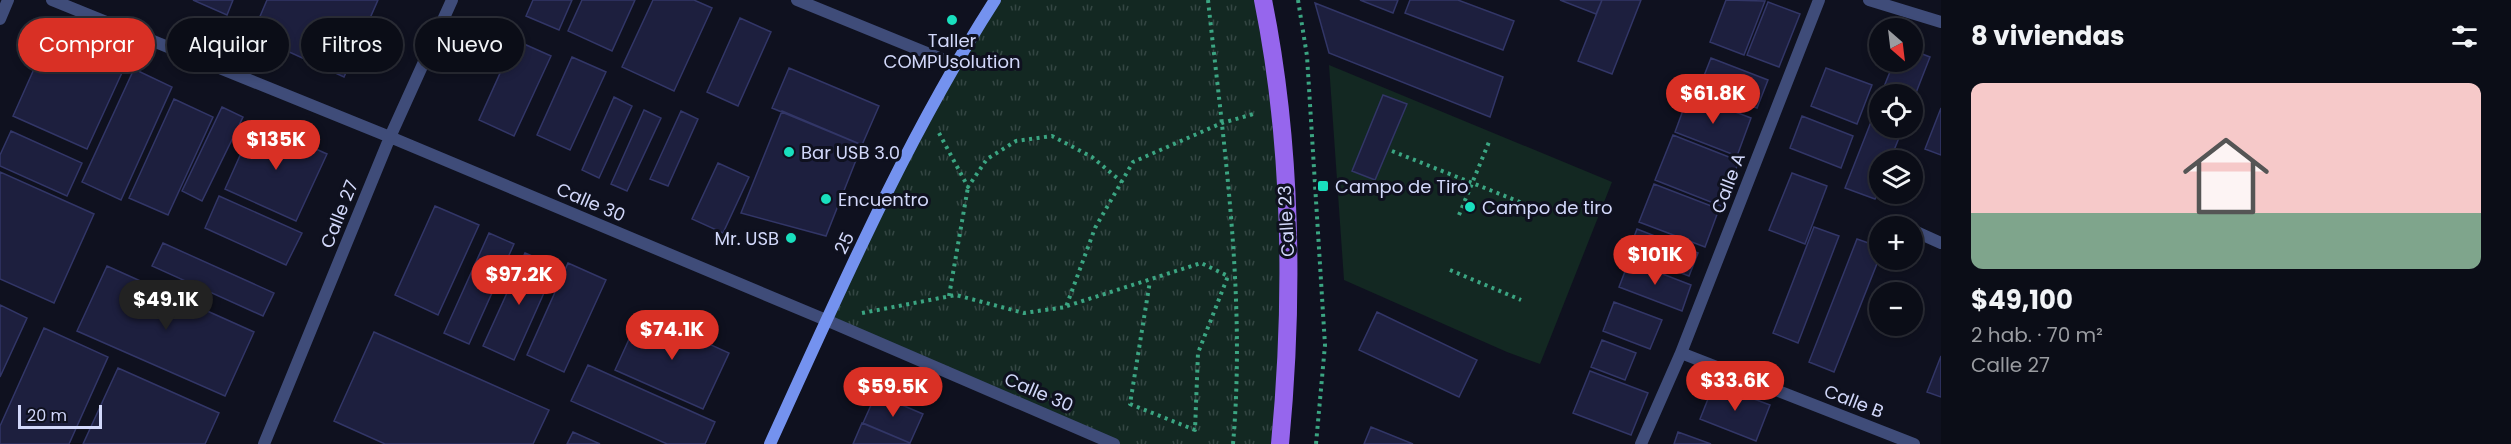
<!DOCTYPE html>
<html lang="es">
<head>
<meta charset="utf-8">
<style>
	body { margin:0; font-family:Poppins,sans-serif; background:#141620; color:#f1f3f6; height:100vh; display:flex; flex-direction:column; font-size:22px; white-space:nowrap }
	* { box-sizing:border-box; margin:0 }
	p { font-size:20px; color:#9a9ca1 }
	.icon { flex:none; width:33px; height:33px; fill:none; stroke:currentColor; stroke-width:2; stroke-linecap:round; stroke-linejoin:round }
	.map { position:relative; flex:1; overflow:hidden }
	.sheet { display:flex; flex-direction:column; background:#0b0d17; width:570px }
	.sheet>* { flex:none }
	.top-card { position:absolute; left:18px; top:18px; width:570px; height:54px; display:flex; gap:12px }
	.needle { width:39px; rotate:152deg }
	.tools { position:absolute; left:1869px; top:18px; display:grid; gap:12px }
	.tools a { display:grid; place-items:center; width:54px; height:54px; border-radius:50%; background:#0b0d17; box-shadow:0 3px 9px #0003,0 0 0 2px #2b2d36; font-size:30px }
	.scale { position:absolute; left:18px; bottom:15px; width:84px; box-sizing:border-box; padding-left:6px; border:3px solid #d2d8fa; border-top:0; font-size:16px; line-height:21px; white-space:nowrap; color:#d2d8fa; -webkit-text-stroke:4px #0f111f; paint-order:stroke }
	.price { position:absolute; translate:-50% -51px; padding:0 14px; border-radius:21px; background:#d93025; color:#fff; font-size:20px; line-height:39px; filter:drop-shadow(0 2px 3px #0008) }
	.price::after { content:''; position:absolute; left:50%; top:36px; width:18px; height:14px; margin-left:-9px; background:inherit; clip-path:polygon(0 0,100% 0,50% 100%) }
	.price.on { background:#222; color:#fff }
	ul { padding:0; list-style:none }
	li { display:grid; align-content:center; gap:12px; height:318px; padding:0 30px }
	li+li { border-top:2px solid #2b2d36 }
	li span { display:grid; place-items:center; height:186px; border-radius:12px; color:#555 }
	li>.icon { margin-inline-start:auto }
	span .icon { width:108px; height:108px; fill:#fffc; stroke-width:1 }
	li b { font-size:26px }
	h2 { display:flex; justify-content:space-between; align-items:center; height:72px; padding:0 30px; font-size:26px }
	.tag { padding:0 21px; border-radius:27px; background:#0b0d17; box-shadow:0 3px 9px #0003,0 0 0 2px #2b2d36; font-size:21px; line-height:54px }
	.tag.on { background:#d93025; color:#fff }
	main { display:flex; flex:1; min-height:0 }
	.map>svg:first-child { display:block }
	.grass { fill:url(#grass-tufts) }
	.garden { fill:#132822 }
	.building { fill:#1d1f3e; stroke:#323667; stroke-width:1.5 }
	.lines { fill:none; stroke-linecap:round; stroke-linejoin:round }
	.path { stroke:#3ba582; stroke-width:4; stroke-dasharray:3 4.5; stroke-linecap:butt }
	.service { stroke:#3f4c79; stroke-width:12 }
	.minor { stroke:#3f4c79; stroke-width:12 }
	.tertiary { stroke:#3f4c79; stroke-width:12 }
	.secondary { stroke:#7492ef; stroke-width:12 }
	.primary { stroke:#9666ed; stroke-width:18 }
	.poi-dot { fill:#19dfbe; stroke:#0f111f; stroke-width:2 }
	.labels { text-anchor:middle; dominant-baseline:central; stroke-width:6; stroke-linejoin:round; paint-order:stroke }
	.poi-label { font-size:18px; fill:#d2d8fa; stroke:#0f111f; text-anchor:start }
	.street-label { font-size:18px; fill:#d2d8fa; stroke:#0f111f }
</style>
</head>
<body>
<main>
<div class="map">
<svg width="1941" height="444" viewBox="0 0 1941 444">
	<defs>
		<pattern id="grass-tufts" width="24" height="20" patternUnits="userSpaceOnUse" patternTransform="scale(1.5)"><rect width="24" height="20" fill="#132822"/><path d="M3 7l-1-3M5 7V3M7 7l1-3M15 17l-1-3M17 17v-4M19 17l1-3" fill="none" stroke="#344643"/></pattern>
	</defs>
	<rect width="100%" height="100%" fill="#0f111f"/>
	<!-- grass -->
	<path class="grass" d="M 995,0 L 1263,0 L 1287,215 L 1280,444 L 1114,444 L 826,320 L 928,112 Z"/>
	<!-- garden -->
	<path class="garden" d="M 1329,65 L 1612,182 L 1540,364 L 1507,352 L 1344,280 Z"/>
	<!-- building -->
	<path class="building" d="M 193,0 L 233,0 L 227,15 Z
		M 267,0 L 378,0 L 344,77 L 252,35 Z
		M 533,0 L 572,0 L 559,30 L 526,16 Z
		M 582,0 L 635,0 L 612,51 L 568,31 Z
		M 653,0 L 694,0 L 712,8 L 674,91 L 622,67 Z
		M 1360,0 L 1398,0 L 1393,13 Z
		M 1410,0 L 1458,0 L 1514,21 L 1503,50 L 1405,13 Z
		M 1560,0 L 1602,0 L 1596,14 Z
		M 1602,0 L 1641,0 L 1612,74 L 1578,61 Z
		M 1726,0 L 1765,1 L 1744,55 L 1710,42 Z
		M 1768,2 L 1800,14 L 1779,67 L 1747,55 Z
		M 1315,3 L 1503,77 L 1490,117 L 1329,53 Z
		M 740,18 L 771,32 L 738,106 L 707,92 Z
		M 51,31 L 126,64 L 87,149 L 13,116 Z
		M 515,40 L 551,56 L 514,136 L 479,120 Z
		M 1912,50 L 1930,57 L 1912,103 L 1912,94 L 1881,94 L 1894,62 L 1912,62 Z
		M 572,57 L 606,72 L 570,150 L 537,135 Z
		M 1711,58 L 1768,80 L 1757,108 L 1700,86 Z
		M 789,68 L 879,106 L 862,145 L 772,108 Z
		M 1826,68 L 1872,85 L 1857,124 L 1811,106 Z
		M 134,69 L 172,87 L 121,200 L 82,182 Z
		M 1689,94 L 1751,118 L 1737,156 L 1675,132 Z
		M 1383,95 L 1407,104 L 1375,180 L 1352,171 Z
		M 614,97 L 632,106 L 599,178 L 582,170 Z
		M 174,99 L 213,117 L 168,215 L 129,198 Z
		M 1880,99 L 1880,128 L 1903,128 L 1890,160 L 1880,160 L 1880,188 L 1875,199 L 1845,188 Z
		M 222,107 L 243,117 L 202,201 L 182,191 Z
		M 1941,108 L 1941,155 L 1925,149 Z
		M 644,110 L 661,118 L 627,191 L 611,184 Z
		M 681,111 L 698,119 L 668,186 L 650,179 Z
		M 782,111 L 862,145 L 826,236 L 741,213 Z
		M 1802,116 L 1853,136 L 1841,168 L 1790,148 Z
		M 255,122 L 327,154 L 296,221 L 225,189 Z
		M 11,131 L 82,163 L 67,196 L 0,166 L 0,155 Z
		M 1673,135 L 1739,161 L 1721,206 L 1655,180 Z
		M 718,163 L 749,177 L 723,233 L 692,219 Z
		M 0,172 L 94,214 L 54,303 L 0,279 Z
		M 1792,173 L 1827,186 L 1805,244 L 1769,230 Z
		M 1654,184 L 1719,209 L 1705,247 L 1639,222 Z
		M 219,196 L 302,233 L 286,265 L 205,228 Z
		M 435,206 L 479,225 L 438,315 L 395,295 Z
		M 1814,227 L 1839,236 L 1798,343 L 1773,333 Z
		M 1637,229 L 1698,253 L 1689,276 L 1628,253 Z
		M 489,233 L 514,244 L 469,344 L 444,333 Z
		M 1857,239 L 1880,247 L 1880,256 L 1834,372 L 1809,362 Z
		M 163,243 L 274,293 L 263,316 L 152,266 Z
		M 525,253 L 556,266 L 514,360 L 483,346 Z
		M 1629,261 L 1691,285 L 1682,311 L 1619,287 Z
		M 568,263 L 606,280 L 564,372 L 527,355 Z
		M 107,266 L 254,332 L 225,396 L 77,331 Z
		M 1614,302 L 1662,320 L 1650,349 L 1603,331 Z
		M 0,305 L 27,318 L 0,377 Z
		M 1377,312 L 1477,360 L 1459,397 L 1359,350 Z
		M 641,313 L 729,353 L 703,409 L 615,370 Z
		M 44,328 L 108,357 L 69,444 L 0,444 L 0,426 Z
		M 374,332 L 549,410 L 533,444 L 385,444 L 334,421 Z
		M 1602,340 L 1636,353 L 1625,380 L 1591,367 Z
		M 1941,356 L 1941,397 L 1927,392 Z
		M 588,365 L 715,422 L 705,444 L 667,444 L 571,401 Z
		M 118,368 L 219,413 L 205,444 L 83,444 Z
		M 1590,371 L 1648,393 L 1631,435 L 1573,413 Z
		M 1714,384 L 1770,405 L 1756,441 L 1700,419 Z
		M 876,394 L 923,414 L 910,443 L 863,423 Z
		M 862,423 L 910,443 L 910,444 L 853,444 Z
		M 1371,427 L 1413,444 L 1364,444 Z
		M 573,432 L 600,444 L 567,444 Z
		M 1678,432 L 1711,444 L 1674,444 Z"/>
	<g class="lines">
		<!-- path -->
		<path class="path" d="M 1208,0 C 1224,147 1246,296 1233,444
			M 1298,0 L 1307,56 L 1325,345 L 1316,444
			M 939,133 L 968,187 L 987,159 L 1016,141 L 1052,136 L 1092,157 L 1122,182
			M 1392,151 L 1545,212
			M 1459,215 L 1489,142
			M 1450,270 L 1521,300
			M 949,296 L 968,187
			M 1067,306 L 1201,263 L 1228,276 L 1198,353 L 1195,430 L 1130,404 L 1150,281
			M 862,313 L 956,295 L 1024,313 L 1066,307 L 1095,228 L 1133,162 L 1222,123 L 1257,113"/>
		<!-- service -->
		<path class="service" d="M 1891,221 L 1903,226
			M 1912,230 L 1941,243"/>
		<!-- minor -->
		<path class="minor" d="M 52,0 L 390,137 L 826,320
			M 797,0 L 954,64
			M 1869,0 L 1941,22
			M 0,19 L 8,0
			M 1681,353 L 1914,444
			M 264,444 L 390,137 L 452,0
			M 1641,444 L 1681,353 L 1819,0"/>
		<!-- tertiary -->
		<path class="tertiary" d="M 826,320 L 1114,444"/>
		<!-- secondary -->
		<path class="secondary" d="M 770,444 C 839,293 905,140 995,0"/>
		<!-- primary -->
		<path class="primary" d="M 1263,0 C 1292,143 1294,299 1280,444"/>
	</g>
	<!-- markers -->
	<g class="poi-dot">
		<circle cx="952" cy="20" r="6"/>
		<circle cx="789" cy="152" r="6"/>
		<rect x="1317" y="180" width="12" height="12" rx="3"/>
		<circle cx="826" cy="199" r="6"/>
		<circle cx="1470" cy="207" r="6"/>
		<circle cx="791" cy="238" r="6"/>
	</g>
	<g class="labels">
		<!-- poi labels -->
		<g class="poi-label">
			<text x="952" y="40" text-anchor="middle">Taller<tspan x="952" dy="21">COMPUsolution</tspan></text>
			<text x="801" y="152">Bar USB 3.0</text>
			<text x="1335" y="186">Campo de Tiro</text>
			<text x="838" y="199">Encuentro</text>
			<text x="1482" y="207">Campo de tiro</text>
			<text x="779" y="238" text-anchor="end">Mr. USB</text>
		</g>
		<!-- street labels -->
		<g class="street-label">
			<text transform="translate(1728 183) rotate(-69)">Calle A</text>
			<text transform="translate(591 202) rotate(23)">Calle 30</text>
			<text transform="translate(339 214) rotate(-68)">Calle 27</text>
			<text transform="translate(1286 221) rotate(-93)">Calle 23</text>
			<text transform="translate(844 243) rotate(-64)">25</text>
			<text transform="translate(1039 392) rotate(23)">Calle 30</text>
			<text transform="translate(1854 401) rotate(21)">Calle B</text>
		</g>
	</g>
</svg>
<div class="tools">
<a><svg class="needle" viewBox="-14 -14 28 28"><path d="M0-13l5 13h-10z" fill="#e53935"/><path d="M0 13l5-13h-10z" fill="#9a9ca1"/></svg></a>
<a><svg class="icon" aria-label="locate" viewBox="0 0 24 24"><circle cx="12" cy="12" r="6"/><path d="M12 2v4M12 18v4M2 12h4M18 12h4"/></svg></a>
<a><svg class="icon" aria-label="layers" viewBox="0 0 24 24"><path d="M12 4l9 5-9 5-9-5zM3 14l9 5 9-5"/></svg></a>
<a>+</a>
<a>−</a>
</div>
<div class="scale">20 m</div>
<b class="price" style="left:1713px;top:125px">$61.8K</b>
<b class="price" style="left:276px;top:171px">$135K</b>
<b class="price" style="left:1655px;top:286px">$101K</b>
<b class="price" style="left:519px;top:306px">$97.2K</b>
<b class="price on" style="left:166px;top:331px">$49.1K</b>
<b class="price" style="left:672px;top:361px">$74.1K</b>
<b class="price" style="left:1735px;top:412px">$33.6K</b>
<b class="price" style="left:893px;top:418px">$59.5K</b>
<div class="top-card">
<a class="tag on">Comprar</a>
<a class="tag">Alquilar</a>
<a class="tag">Filtros</a>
<a class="tag">Nuevo</a>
</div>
</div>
<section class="sheet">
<h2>8 viviendas<svg class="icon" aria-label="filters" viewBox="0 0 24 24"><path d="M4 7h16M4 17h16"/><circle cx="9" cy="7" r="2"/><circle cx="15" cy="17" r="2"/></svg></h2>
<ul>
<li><span style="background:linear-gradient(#f6c9c9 70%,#7fa58c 0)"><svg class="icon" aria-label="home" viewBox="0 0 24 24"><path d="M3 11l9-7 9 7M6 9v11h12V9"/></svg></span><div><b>$49,100</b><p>2 hab. · 70 m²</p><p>Calle 27</p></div></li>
</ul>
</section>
</main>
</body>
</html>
